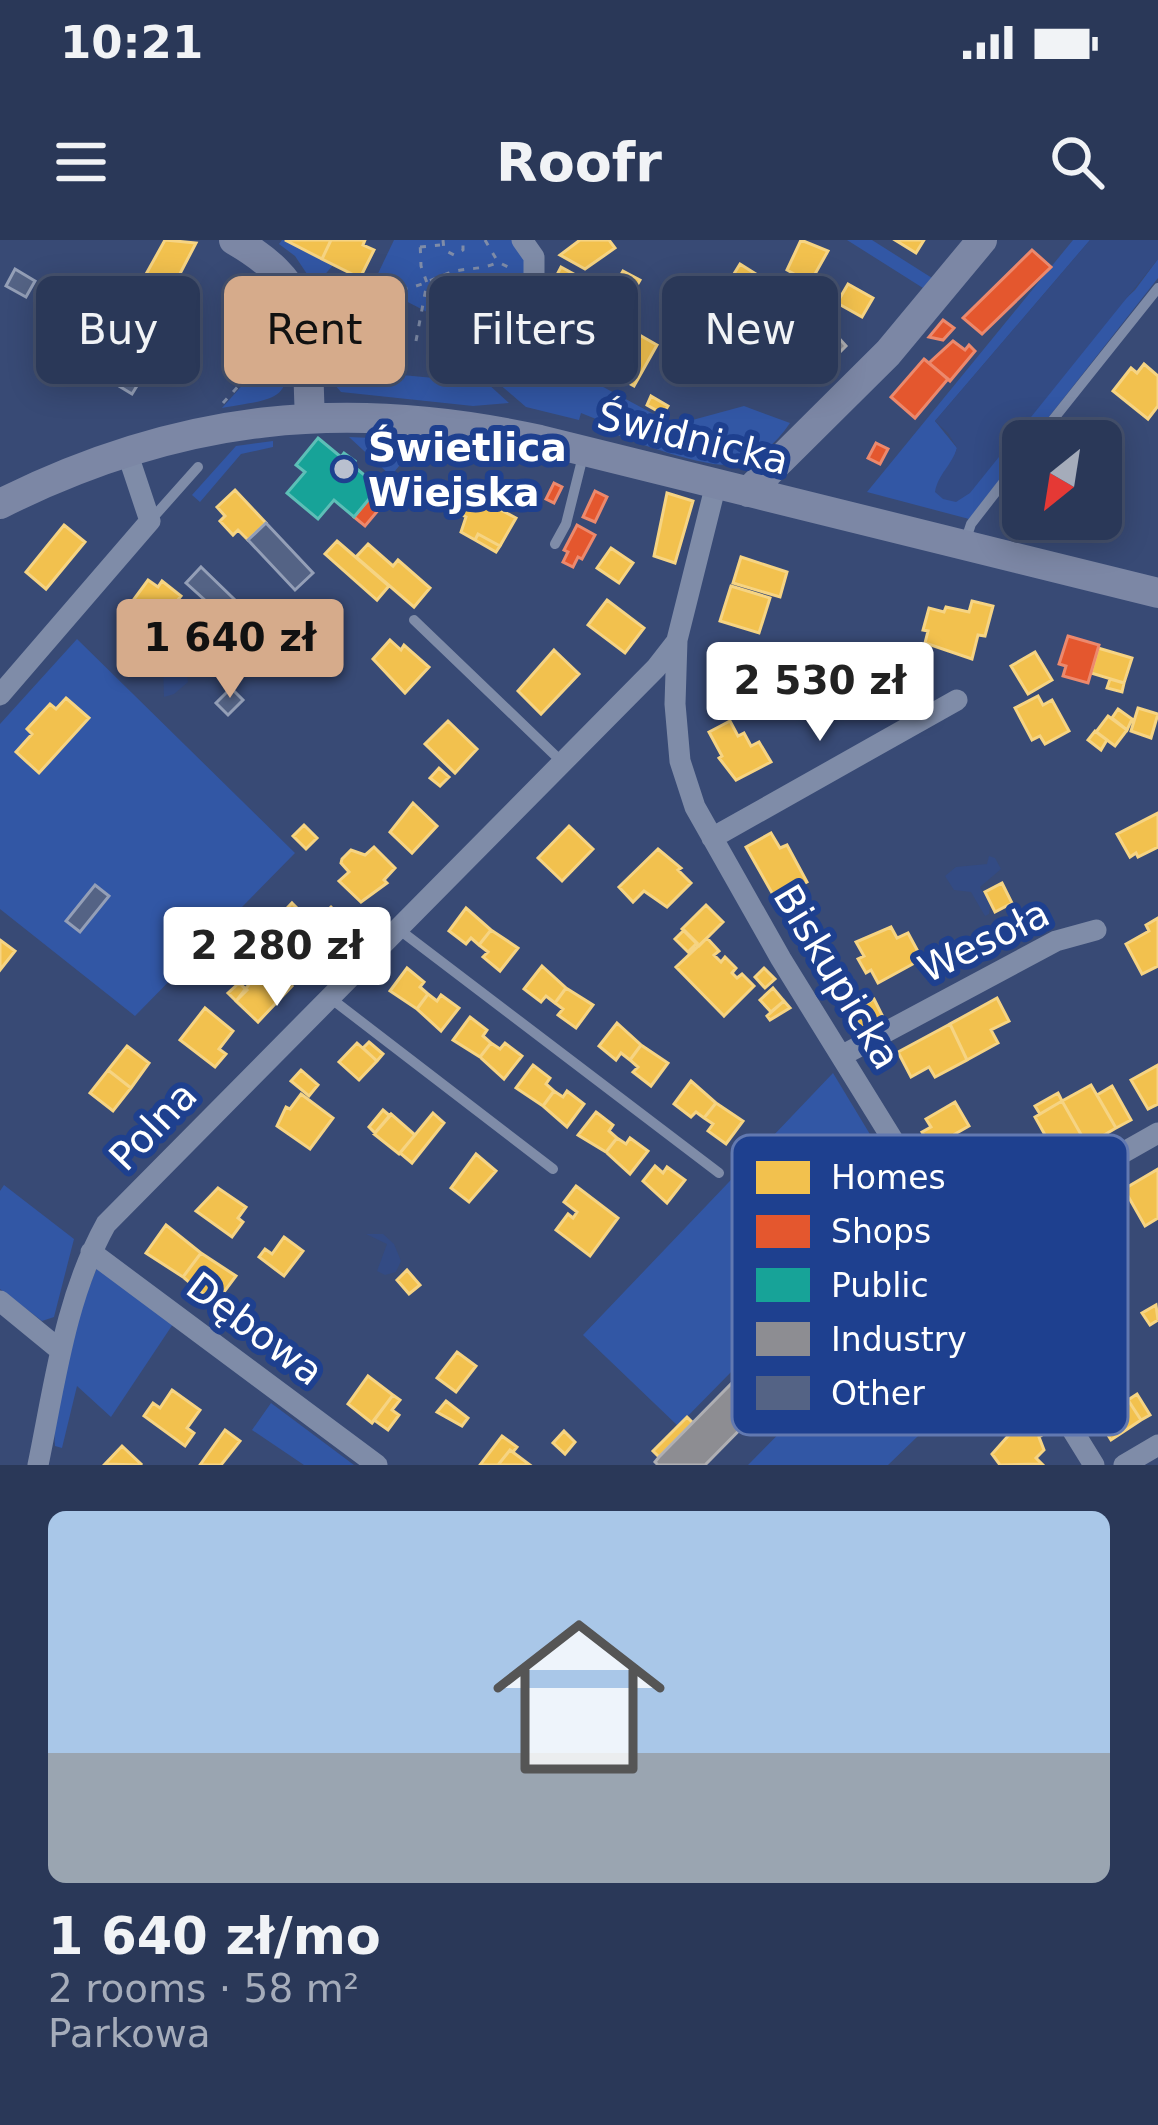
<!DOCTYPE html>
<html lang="en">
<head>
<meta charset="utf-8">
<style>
	body { margin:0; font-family:"DejaVu Sans",sans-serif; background:#323f5e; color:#f1f3f6; height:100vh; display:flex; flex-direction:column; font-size:45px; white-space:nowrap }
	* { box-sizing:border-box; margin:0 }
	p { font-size:39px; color:#a5acba }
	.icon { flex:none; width:66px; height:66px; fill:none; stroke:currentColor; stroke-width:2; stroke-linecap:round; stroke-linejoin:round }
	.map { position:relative; height:1225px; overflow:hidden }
	.panel { display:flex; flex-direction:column; background:#2a3858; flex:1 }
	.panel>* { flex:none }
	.banner { position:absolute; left:36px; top:36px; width:1086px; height:108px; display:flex; gap:24px }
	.needle { width:78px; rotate:210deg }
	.tools { position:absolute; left:1002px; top:180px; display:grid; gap:24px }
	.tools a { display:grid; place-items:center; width:120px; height:120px; border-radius:18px; background:#2a3858; box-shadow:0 6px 30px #0003,0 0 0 3px #46526e; font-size:60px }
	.price { position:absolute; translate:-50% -102px; padding:0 27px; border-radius:12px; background:#fff; color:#222; font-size:39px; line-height:78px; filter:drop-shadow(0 3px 6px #0008) }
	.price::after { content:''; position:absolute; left:50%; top:72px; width:36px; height:27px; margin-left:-18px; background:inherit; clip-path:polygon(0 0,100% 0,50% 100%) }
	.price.current { background:#d6ab8b; color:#111 }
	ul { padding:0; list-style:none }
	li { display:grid; align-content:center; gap:24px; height:636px; padding:0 48px }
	li span { display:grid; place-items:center; height:372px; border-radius:18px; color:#555 }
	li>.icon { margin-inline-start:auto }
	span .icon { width:216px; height:216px; fill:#fffc; stroke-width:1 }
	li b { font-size:51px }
	.chip { padding:0 42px; border-radius:18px; background:#2a3858; box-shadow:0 6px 30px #0003,0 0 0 3px #46526e; font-size:42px; line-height:108px }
	.chip.current { background:#d6ab8b; color:#111 }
	.status { display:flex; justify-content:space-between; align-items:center; height:84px; padding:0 60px; background:#2a3858; direction:ltr }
	.status svg { height:33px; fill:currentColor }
	header { display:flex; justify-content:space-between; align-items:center; height:156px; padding:0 48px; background:#2a3858; font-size:54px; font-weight:800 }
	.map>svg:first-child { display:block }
	.green { fill:#3257a5 }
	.water { fill:#334b84 }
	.homes { fill:#f2c14e; stroke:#f6d483; stroke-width:3 }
	.shops { fill:#e4572e; stroke:#ec896d; stroke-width:3 }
	.public { fill:#17a398; stroke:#5dbfb7; stroke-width:3 }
	.industry { fill:#8d8d92; stroke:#afafb3; stroke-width:3 }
	.building { fill:#546385; stroke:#949fb7; stroke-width:3 }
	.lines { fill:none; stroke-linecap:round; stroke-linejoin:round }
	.path { stroke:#7f8ca8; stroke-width:3; stroke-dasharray:6 9; stroke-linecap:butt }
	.lane { stroke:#7f8ca8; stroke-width:10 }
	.street { stroke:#7f8ca8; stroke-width:21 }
	.secondary { stroke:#7c87a5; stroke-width:30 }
	.poi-dot { fill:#b9c0cf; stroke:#1e408f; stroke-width:4.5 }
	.labels { text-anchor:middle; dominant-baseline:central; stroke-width:12; stroke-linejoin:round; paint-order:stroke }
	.street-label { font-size:39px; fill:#fff; stroke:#1e408f }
	.poi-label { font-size:39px; font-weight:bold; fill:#fff; stroke:#1e408f; text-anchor:start }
	.key { fill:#1e408f; stroke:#6279b1; stroke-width:3 }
	.key-label { font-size:33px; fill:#fff }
</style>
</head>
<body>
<div class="status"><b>10:21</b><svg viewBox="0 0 49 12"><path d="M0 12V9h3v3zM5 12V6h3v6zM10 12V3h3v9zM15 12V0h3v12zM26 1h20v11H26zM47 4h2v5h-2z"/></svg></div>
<header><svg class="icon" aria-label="menu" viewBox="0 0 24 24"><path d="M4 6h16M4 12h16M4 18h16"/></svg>Roofr<svg class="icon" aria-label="search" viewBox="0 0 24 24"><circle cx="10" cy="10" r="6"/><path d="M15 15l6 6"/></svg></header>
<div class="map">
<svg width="1158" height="1225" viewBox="0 0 1158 1225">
	<rect width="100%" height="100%" fill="#384a75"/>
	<!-- green -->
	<path class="green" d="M 282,0 L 285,0 L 334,24 L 315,46 L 295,16 L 279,4 Z
		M 394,0 L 514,0 L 528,26 L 522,109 L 485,102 L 373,44 Z
		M 847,0 L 872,0 L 932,38 L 923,48 Z
		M 1073,0 L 1090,0 L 935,181 L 957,208 L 953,221 L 1135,50 L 1158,19 L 1158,38 L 1030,201 L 1023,201 L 1023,210 L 969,279 L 867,252 Z
		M 287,95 C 290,162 285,157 222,168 Z
		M 326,110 L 334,111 L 349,130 L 487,143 L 509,163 L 473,166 L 341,152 L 329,138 Z
		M 566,127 L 674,185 L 744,166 L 790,183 C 778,201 756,223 731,225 C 700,227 624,199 594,185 L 596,179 L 581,173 L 579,180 L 526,167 L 498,143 L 519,145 L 537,129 L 561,136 Z
		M 349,197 L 419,200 L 420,200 L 391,236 Z
		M 273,201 L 273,207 L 241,214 L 200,262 L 192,255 L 236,206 Z
		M 77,399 L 295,613 L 135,776 L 0,669 L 0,484 Z
		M 833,833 L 906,954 L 678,1186 L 583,1095 Z
		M 4,945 L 74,999 L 54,1077 L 42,1081 L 0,1049 L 0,951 Z
		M 951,1020 L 1004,1113 L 888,1225 L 748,1225 Z
		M 97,1028 L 173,1084 L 111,1177 L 77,1146 L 62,1208 L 55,1206 C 51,1162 79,1069 97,1028 Z
		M 271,1163 L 354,1225 L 304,1225 L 252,1190 Z"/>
	<!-- water -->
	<path class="water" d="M 1090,0 L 1158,0 L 1158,19 L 970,253 L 956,262 L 943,259 L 935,252 C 938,234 952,225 957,208 L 948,193 L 935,181 Z
		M 176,415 L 186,426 L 188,442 L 174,454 L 164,457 L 163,425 Z
		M 989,616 L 995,618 L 1001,629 L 980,647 L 990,664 L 989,674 L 985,676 L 971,652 L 954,650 L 945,636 L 956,627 L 987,624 Z
		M 366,994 L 383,994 L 394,1004 L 401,1021 L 396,1032 L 385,1035 L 377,1031 L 387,1004 Z"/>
	<!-- homes -->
	<path class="homes" d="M 165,0 L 196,3 L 171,51 L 145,36 Z
		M 285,0 L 331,0 L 322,19 Z
		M 331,0 L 365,0 L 363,5 L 374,10 L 360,38 L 322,19 Z
		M 580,0 L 609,0 L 615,8 L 585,29 L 560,15 Z
		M 801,0 L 828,11 L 810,43 L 787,30 Z
		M 895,0 L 924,0 L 916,13 Z
		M 740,24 L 759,36 L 748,53 L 729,42 Z
		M 561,27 L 627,63 L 614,87 L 548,52 Z
		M 623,31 L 640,40 L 627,63 L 610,54 Z
		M 848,44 L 873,58 L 862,77 L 837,63 Z
		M 705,49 L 739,68 L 729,96 L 724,94 L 720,103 L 686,84 Z
		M 629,89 L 657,105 L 634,146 L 605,130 Z
		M 781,93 L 809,109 L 790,143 L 762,127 L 764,123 L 755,118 L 765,100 L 774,105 Z
		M 1144,124 L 1158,136 L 1158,166 L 1148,179 L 1113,151 L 1131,128 L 1137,133 Z
		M 651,156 L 668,166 L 663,174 L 647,165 Z
		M 1082,185 L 1122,216 L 1102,241 L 1101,201 L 1069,201 Z
		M 464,241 L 484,252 L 480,259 L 516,278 L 500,306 L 478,294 L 475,300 L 461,292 L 466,277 L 449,267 Z
		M 235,250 L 266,283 L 248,300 L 238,290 L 233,295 L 220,281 L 225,276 L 217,267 Z
		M 667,253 L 693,261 L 675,323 L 654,316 Z
		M 64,285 L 85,302 L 46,349 L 26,332 Z
		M 478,294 L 500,306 L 496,312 L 475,300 Z
		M 337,301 L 389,346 L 377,360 L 325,314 Z
		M 368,304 L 393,326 L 398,320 L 430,348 L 414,367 L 356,317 Z
		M 611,308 L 633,323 L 619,343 L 597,328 Z
		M 741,317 L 787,332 L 780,357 L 733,343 Z
		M 148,340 L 158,347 L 162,341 L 181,356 L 177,361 L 185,367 L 170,389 L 174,392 L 165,405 L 141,387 L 147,379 L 129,366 Z
		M 731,346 L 770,358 L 759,393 L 720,381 Z
		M 607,360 L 644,388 L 625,413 L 588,385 Z
		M 972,361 L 993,366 L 985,396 L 978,395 L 972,419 L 925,403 L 928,391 L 923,390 L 929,368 L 944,372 L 946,367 L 969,372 Z
		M 390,400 L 401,410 L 404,405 L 429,427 L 405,453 L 373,419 Z
		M 1098,408 L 1132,418 L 1124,443 L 1091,433 Z
		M 554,410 L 579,434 L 541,474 L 518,451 Z
		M 777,412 L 799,418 L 790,453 L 766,446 Z
		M 1035,412 L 1052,440 L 1028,454 L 1011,426 Z
		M 1110,439 L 1124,443 L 1122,452 L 1107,448 Z
		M 769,447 L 790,453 L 786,465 L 765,459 Z
		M 1038,456 L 1043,465 L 1052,460 L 1069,491 L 1045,504 L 1040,496 L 1032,500 L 1015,468 Z
		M 66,458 L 89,478 L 39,533 L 16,512 L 32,494 L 27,489 L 50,464 L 56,469 Z
		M 1138,468 L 1158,474 L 1151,498 L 1131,491 Z
		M 1118,469 L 1132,479 L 1127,490 L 1112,478 Z
		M 1108,476 L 1127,490 L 1115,506 L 1096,492 Z
		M 448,481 L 477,509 L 455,533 L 425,504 Z
		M 730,481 L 738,496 L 744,493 L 751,506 L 759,502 L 771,522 L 736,540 L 719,518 L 722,516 L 709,492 Z
		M 1095,491 L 1107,500 L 1101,510 L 1088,500 Z
		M 439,528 L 449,537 L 440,546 L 430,538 Z
		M 413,563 L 437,586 L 412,613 L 390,592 Z
		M 1158,573 L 1158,607 L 1138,617 L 1136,613 L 1130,617 L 1117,594 Z
		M 304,585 L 317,598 L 306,609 L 293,596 Z
		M 569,586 L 593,609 L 562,641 L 538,618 Z
		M 771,593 L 780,608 L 787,605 L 807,642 L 776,660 L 746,607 Z
		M 374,607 L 395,628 L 384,640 L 387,643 L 361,662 L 339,641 L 349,632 L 341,623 L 342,619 L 351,610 L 365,615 Z
		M 658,609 L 681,628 L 678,630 L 691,643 L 667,667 L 644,651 L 633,662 L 619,647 Z
		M 1002,643 L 1012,663 L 995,672 L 985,652 Z
		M 292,663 L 313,684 L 331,667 L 350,686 L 341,696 L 340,706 L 327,710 L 312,725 L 271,685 Z
		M 706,665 L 723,682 L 699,706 L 682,689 Z
		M 466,668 L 491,690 L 479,705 L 471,698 L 466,704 L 449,691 Z
		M 1158,678 L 1158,726 L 1142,734 L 1126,704 L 1149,691 L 1146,685 Z
		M 891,687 L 897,698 L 908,693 L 922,719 L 878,743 L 871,730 L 866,733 L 858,719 L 864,716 L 856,702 Z
		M 491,690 L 518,708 L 500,731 L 483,717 L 488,712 L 479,705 Z
		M 684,690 L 697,703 L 688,712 L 675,699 Z
		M 707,698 L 719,711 L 714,715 L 721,722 L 725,717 L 736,728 L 732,733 L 737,738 L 742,734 L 754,746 L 724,776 L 676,727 Z
		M 0,700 L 15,711 L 0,730 Z
		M 271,726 L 292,746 L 258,782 L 236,761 L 258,733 L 261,736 Z
		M 542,726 L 566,748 L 555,763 L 546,756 L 541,762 L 524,749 Z
		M 407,728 L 424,742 L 420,747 L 428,754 L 417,769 L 390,751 Z
		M 764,728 L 775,739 L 765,748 L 755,737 Z
		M 239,743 L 247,750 L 236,761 L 228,753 Z
		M 566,748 L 593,765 L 576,788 L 558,775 L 563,769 L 555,763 Z
		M 773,748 L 784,761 L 771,772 L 760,760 Z
		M 428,754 L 437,761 L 441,755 L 459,768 L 441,791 L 417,769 Z
		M 997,758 L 1009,781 L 991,790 L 998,803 L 967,820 L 950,784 Z
		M 874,759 L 884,779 L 862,790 L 852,771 Z
		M 784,761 L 790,768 L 770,780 L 767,776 Z
		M 205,768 L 233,791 L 219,809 L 226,814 L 215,827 L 180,800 Z
		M 470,777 L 487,790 L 483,796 L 491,803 L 480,817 L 453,800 Z
		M 617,783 L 641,805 L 630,820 L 621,813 L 616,820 L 599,806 Z
		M 950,784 L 967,820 L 935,837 L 929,827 L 911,837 L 898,812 Z
		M 369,802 L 383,814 L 377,821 L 363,808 Z
		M 357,803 L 377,821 L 359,840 L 339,822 Z
		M 491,803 L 500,809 L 505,803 L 522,816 L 504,839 L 480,817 Z
		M 641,805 L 668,823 L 651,846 L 633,832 L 638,827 L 630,820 Z
		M 127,806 L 149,823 L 131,848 L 108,830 Z
		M 533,825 L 550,838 L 546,844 L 554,851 L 543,866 L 516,848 Z
		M 1158,825 L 1158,864 L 1148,869 L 1131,840 Z
		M 108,830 L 131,848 L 113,871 L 90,853 Z
		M 301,830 L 318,845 L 309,856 L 291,841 Z
		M 691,841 L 716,863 L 704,878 L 696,872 L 691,877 L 674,864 Z
		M 1091,845 L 1116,888 L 1087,905 L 1062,861 Z
		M 1112,846 L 1131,880 L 1116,888 L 1097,855 Z
		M 554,851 L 563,857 L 567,851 L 584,864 L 567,887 L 543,866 Z
		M 1058,853 L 1062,861 L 1040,874 L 1035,866 Z
		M 301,854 L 333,878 L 310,909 L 277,886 L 286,867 L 290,869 Z
		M 1062,861 L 1087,905 L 1059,920 L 1035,877 Z
		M 955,862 L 969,886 L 955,894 L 968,915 L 944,929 L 922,892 L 931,887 L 926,879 Z
		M 716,863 L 743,881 L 726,904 L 708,891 L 713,884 L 704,878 Z
		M 383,870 L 390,876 L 375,893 L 369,887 Z
		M 596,872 L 613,885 L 609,891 L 617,898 L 606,912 L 578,895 Z
		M 433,873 L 444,883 L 412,923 L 400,913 Z
		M 391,874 L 415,895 L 399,914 L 374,894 Z
		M 617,898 L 626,904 L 630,898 L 648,911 L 630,934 L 606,912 Z
		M 476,914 L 496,931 L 469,962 L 451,948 Z
		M 655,926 L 663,933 L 667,927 L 685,940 L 667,963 L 643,941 Z
		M 1158,929 L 1158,978 L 1145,986 L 1124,949 Z
		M 576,946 L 618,978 L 590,1016 L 556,990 L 568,974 L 573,978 L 577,972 L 564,962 Z
		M 218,948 L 246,967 L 238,978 L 243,982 L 232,997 L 196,971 Z
		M 166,985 L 201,1013 L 183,1037 L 146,1013 Z
		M 284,997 L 303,1011 L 284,1036 L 259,1017 L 265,1009 L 272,1014 Z
		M 201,1013 L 236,1036 L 215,1064 L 183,1037 Z
		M 407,1030 L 420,1045 L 409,1054 L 397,1040 Z
		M 1156,1065 L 1158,1080 L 1150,1085 L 1142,1073 Z
		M 457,1112 L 476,1126 L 456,1152 L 437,1138 Z
		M 368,1136 L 393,1155 L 372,1183 L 348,1164 Z
		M 172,1150 L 200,1170 L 187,1188 L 194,1193 L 185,1206 L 144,1176 L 153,1163 L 160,1168 Z
		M 1137,1154 L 1150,1175 L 1141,1180 L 1128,1160 Z
		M 393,1155 L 400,1160 L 392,1170 L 399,1175 L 388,1190 L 374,1180 Z
		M 1128,1160 L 1141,1180 L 1111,1200 L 1098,1179 Z
		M 446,1161 L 468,1178 L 462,1186 L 437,1172 Z
		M 687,1177 L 693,1183 L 659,1217 L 653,1211 Z
		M 1025,1177 L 1042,1195 L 1039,1197 L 1044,1210 L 1036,1218 L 1042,1224 L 1000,1225 L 992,1214 Z
		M 225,1190 L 240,1201 L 221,1225 L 200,1225 Z
		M 564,1191 L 575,1202 L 565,1214 L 553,1203 Z
		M 502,1196 L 517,1207 L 513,1212 L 510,1210 L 498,1225 L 480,1225 Z
		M 122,1206 L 141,1224 L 140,1225 L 105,1224 Z
		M 510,1210 L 530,1225 L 498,1225 Z"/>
	<!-- shops -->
	<path class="shops" d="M 1032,10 L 1051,27 L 982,94 L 963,78 Z
		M 943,80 L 954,88 L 943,100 L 929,97 Z
		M 953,101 L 965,110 L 969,105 L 975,111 L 950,141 L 929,123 Z
		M 924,119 L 948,139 L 915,178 L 891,157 Z
		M 876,203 L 888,209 L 880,224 L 868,218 Z
		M 554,243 L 562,247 L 554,263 L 546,259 Z
		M 595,251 L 607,257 L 595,282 L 583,277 Z
		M 374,253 L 385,262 L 365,286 L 354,277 Z
		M 577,285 L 595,295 L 582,319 L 578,317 L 573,327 L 563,322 L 568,312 L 564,310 Z
		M 1068,396 L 1099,405 L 1088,443 L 1063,436 L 1066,426 L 1059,424 Z"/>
	<!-- public -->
	<path class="public" d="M 318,198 L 341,217 L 344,213 L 355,221 L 352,225 L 379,247 L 354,277 L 334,260 L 318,279 L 287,253 L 305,232 L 296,225 Z"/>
	<!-- industry -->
	<path class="industry" d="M 837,96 L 846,106 L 828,124 L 819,115 Z
		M 858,1015 L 885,1042 L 705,1225 L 658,1225 L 655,1222 L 659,1217 Z"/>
	<!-- building -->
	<path class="building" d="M 15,29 L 35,41 L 26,57 L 6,46 Z
		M 145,36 L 171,51 L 151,86 L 126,71 Z
		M 64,74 L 87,88 L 71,115 L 47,100 Z
		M 160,77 L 177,87 L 170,99 L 153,90 Z
		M 148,87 L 170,99 L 153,129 L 131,117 Z
		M 131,117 L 148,128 L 132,154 L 114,143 Z
		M 266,283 L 313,333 L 295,350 L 248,300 Z
		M 201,327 L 265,389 L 224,432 L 170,389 L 186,366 L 218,389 L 227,380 L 186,343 Z
		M 272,396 L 282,405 L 271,417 L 261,407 Z
		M 231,448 L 243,460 L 228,475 L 216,463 Z
		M 95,645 L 109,656 L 80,692 L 66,681 Z"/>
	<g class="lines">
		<!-- path -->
		<path class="path" d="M 443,0 L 444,10 L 454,15 L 463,10 L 463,0
			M 485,0 L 498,22 L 510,28
			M 420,7 L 440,5
			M 486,77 L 508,64
			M 361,81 L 381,47 C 410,54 423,42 449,33 C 465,27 481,31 498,22
			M 416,101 L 427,43 L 421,26 L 420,0
			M 469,113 L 484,77 L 476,58 L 473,33
			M 223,163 L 281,99"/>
		<!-- lane -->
		<path class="lane" d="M 1036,201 L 1158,48
			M 150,281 L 198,227
			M 965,302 L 971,284 L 1023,217
			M 555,304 L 566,284 L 583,216
			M 414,380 L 561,521
			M 397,688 L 719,933
			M 329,757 L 553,929"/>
		<!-- street -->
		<path class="street" d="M 522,0 L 534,17 L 534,51 L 524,124
			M 716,244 L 677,400 L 675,464 L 680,521 L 695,567 L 781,719 L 1094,1225
			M 0,455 L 150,281 L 127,212
			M 712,598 L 957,460
			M 843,815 L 1056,701 L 1096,690
			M 960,1005 L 1158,893
			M 91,1012 L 377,1225
			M 0,1061 L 60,1110
			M 38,1225 C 55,1143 65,1058 106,984 L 656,428 L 677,401
			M 1124,1225 L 1158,1205"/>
		<!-- secondary -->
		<path class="secondary" d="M 234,0 C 319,49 305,90 310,177
			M 748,252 L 888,113 L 982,0
			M 0,264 C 178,175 345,157 540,200 L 1158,353"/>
	</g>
	<!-- markers -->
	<circle class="poi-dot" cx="344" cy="229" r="12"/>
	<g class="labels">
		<!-- street labels -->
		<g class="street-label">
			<text transform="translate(693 198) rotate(14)">Świdnicka</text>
			<text transform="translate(984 701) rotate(-26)">Wesoła</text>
			<text transform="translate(837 737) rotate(59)">Biskupicka</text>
			<text transform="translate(153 886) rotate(-46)">Polna</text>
			<text transform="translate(255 1089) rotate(37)">Dębowa</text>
		</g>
		<!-- poi labels -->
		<g class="poi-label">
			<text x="368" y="207">Świetlica<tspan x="368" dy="45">Wiejska</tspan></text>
		</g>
	</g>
	<!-- legend -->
	<rect x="732" y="895" width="396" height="300" rx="18" class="key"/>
	<rect x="756" y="921" width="54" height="33" fill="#f2c14e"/>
	<rect x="756" y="975" width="54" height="33" fill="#e4572e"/>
	<rect x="756" y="1028" width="54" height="34" fill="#17a398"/>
	<rect x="756" y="1082" width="54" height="34" fill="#8d8d92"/>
	<rect x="756" y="1136" width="54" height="34" fill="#546385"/>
	<g class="key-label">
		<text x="831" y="949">Homes</text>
		<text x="831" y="1003">Shops</text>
		<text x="831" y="1057">Public</text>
		<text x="831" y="1111">Industry</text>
		<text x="831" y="1165">Other</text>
	</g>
</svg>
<div class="tools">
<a><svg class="needle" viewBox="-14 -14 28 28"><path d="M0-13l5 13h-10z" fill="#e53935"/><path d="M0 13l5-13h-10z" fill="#a5acba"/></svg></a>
</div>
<b class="price current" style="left:230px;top:461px">1 640 zł</b>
<b class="price" style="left:820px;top:504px">2 530 zł</b>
<b class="price" style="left:277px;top:769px">2 280 zł</b>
<div class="banner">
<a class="chip">Buy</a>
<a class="chip current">Rent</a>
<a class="chip">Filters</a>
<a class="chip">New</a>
</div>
</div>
<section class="panel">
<ul>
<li><span style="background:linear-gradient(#a9c7e8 65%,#9aa5b1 0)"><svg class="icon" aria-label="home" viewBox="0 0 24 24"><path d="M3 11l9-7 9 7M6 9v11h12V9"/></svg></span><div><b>1 640 zł/mo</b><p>2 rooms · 58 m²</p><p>Parkowa</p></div></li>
</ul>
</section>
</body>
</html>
